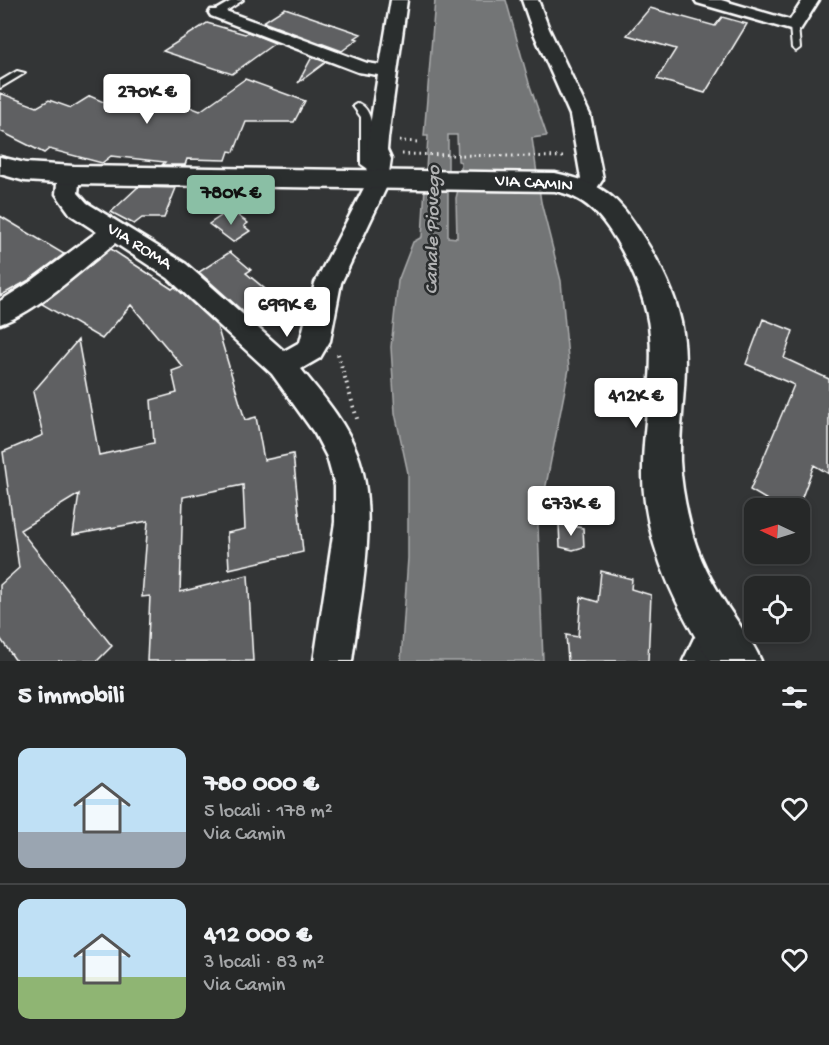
<!DOCTYPE html>
<html lang="it">
<head>
<meta charset="utf-8">
<style>
	body { margin:0; font-family:"Gochi Hand",sans-serif; background:#2e3030; color:#f1f3f6; height:100vh; display:flex; flex-direction:column; font-size:22px; white-space:nowrap }
	* { box-sizing:border-box; margin:0 }
	p { font-size:20px; color:#a4a6a8 }
	.icon { flex:none; width:33px; height:33px; fill:none; stroke:currentColor; stroke-width:2; stroke-linecap:round; stroke-linejoin:round }
	.map { position:relative; height:661px; overflow:hidden }
	.details { display:flex; flex-direction:column; background:#262828; flex:1 }
	.details>* { flex:none }
	.needle { width:39px; rotate:274deg }
	.fabs { position:absolute; left:744px; top:498px; display:grid; gap:12px }
	.fabs a { display:grid; place-items:center; width:66px; height:66px; border-radius:12px; background:#262828; box-shadow:0 3px 9px #0003,0 0 0 2px #424445; font-size:30px }
	.price { position:absolute; translate:-50% -51px; padding:0 14px; border-radius:6px; background:#fff; color:#222; font-size:20px; line-height:39px; filter:drop-shadow(0 2px 3px #0008) }
	.price::after { content:''; position:absolute; left:50%; top:36px; width:18px; height:14px; margin-left:-9px; background:inherit; clip-path:polygon(0 0,100% 0,50% 100%) }
	.price.selected { background:#8abfa5; color:#111 }
	ul { padding:0; list-style:none }
	li { display:flex; align-items:center; gap:18px; height:150px; padding:0 18px }
	li+li { border-top:2px solid #424445 }
	li span { display:grid; place-items:center; flex:none; width:168px; height:120px; border-radius:12px; color:#555 }
	li>.icon { margin-inline-start:auto }
	span .icon { width:72px; height:72px; fill:#fffc; stroke-width:1 }
	li b { font-size:26px }
	h2 { display:flex; justify-content:space-between; align-items:center; height:72px; padding:0 18px; font-size:26px }
	.map>svg:first-child { display:block }
	.water { fill:#737576; stroke:#abacad; stroke-width:1.5; fill-rule:evenodd }
	.building { fill:#5f6162; stroke:#fff; stroke-width:1.5 }
	.lines { fill:none; stroke-linecap:round; stroke-linejoin:round }
	.lane-casing { stroke:#fff; stroke-width:4 }
	.street-casing { stroke:#fff; stroke-width:5 }
	.secondary-casing { stroke:#fff; stroke-width:5 }
	.path-far1 { stroke:#fff; stroke-width:3; stroke-dasharray:1.5 4; stroke-linecap:butt }
	.path { stroke:#fff; stroke-width:4; stroke-dasharray:1.5 4.5; stroke-linecap:butt }
	.lane { fill:#2a2d2e; fill-rule:evenodd }
	.street { fill:#2a2d2e; fill-rule:evenodd }
	.secondary { fill:#2a2d2e; fill-rule:evenodd }
	.labels { text-anchor:middle; dominant-baseline:central; stroke-width:5; stroke-linejoin:round; paint-order:stroke }
	.street-label { font-size:18px; fill:#fff; stroke:#2a2d2e }
	.water-label { font-size:20px; font-style:italic; fill:#b2b3b4; stroke:#2a2d2e }
</style>
</head>
<body>
<div class="map">
<svg width="829" height="661" viewBox="0 0 829 661">
	<rect width="100%" height="100%" fill="#333536"/>
	<filter id="ink" filterUnits="userSpaceOnUse"><feTurbulence type="fractalNoise" baseFrequency=".0167" numOctaves="2"/><feDisplacementMap in="SourceGraphic" scale="12" xChannelSelector="R" yChannelSelector="G"/><feConvolveMatrix kernelMatrix="1 2 1 2 8 2 1 2 1" color-interpolation-filters="sRGB"/></filter>
	<g filter="url(#ink)">
		<!-- water -->
		<path class="water" d="M 435,0 L 506,0 L 529,83 L 547,136 L 532,138 L 541,202 L 561,281 L 569,369 L 538,526 L 543,661 L 401,661 L 408,558 L 408,473 L 395,413 L 391,347 L 398,281 L 413,242 L 422,237 L 428,136 L 424,136 ZM 448,135 L 457,135 L 458,161 L 461,162 L 461,178 L 456,198 L 457,238 L 448,237 Z"/>
		<!-- building -->
		<path class="building" d="M 285,8 L 361,34 L 355,38 L 358,39 L 342,51 L 263,22 Z
			M 650,8 L 715,26 L 722,17 L 747,24 L 705,93 L 657,79 L 676,49 L 627,35 Z
			M 207,23 L 245,34 L 248,32 L 275,43 L 232,74 L 163,51 Z
			M 312,57 L 326,62 L 298,83 Z
			M 245,79 L 305,101 L 294,122 L 246,122 L 234,152 L 229,151 L 226,160 L 187,159 L 185,165 L 162,165 L 165,162 L 111,156 L 102,163 L 49,149 L 44,153 L 0,131 L 0,93 L 37,107 L 49,100 L 71,108 L 90,96 L 124,111 L 152,92 L 200,111 Z
			M 138,187 L 176,188 L 164,218 L 142,218 L 134,224 L 111,212 Z
			M 230,210 L 248,223 L 244,226 L 250,231 L 233,242 L 209,224 Z
			M 0,216 L 64,254 L 29,280 L 0,296 Z
			M 111,249 L 172,289 L 175,287 L 217,326 L 245,420 L 256,417 L 264,460 L 293,454 L 303,552 L 229,569 L 227,533 L 245,529 L 243,485 L 183,497 L 180,592 L 248,575 L 253,661 L 147,661 L 150,596 L 142,597 L 148,521 L 73,535 L 79,494 L 20,530 L 112,646 L 97,661 L 16,661 L 0,638 L 0,585 L 19,568 L 3,452 L 43,435 L 33,392 L 78,340 L 99,455 L 154,443 L 151,400 L 177,393 L 172,371 L 183,367 L 131,305 L 102,339 L 42,304 Z
			M 230,252 L 251,270 L 246,273 L 284,305 L 257,324 L 199,272 Z
			M 763,319 L 793,331 L 784,358 L 829,379 L 829,474 L 814,465 L 798,508 L 781,508 L 750,490 L 794,385 L 746,364 Z
			M 559,524 L 583,528 L 584,547 L 573,550 L 560,547 Z
			M 601,571 L 632,579 L 631,589 L 651,595 L 648,661 L 568,661 L 566,635 L 578,637 L 581,597 L 598,602 Z"/>
		<g class="lines">
			<defs>
				<path id="lane" d="M 233,0 L 243,0 L 220,15 L 214,15 L 214,11 Z
					M 794,23 L 798,26 L 800,48 L 796,51 L 792,48 L 790,26 Z
					M 17,71 L 25,73 L 0,88 L 0,81 Z
					M 358,103 C 378,112 371,144 371,162 L 382,169 L 382,173 L 374,173 L 361,164 L 361,117 L 353,106 Z"/>
				<path id="street" d="M 391,0 L 407,0 L 388,138 L 387,150 L 391,159 L 387,186 L 341,283 L 330,341 L 320,358 L 301,369 C 322,395 345,421 357,453 C 380,512 360,598 352,661 L 314,661 L 335,522 L 335,486 L 327,457 L 315,434 L 272,374 L 168,278 L 115,243 C 83,268 37,312 0,324 L 0,301 L 30,282 L 97,232 L 71,215 L 56,194 L 57,184 L 66,170 L 74,168 L 82,170 L 85,175 L 79,184 L 78,193 L 87,203 L 186,264 L 284,351 L 300,342 L 315,283 L 365,186 L 369,159 L 367,150 L 368,138 L 378,75 L 358,72 L 211,16 L 209,13 L 211,10 L 223,10 L 367,63 L 380,65 Z
					M 522,0 L 538,0 L 549,29 L 590,115 L 603,179 L 593,194 L 585,196 L 577,194 L 574,189 L 581,178 L 570,115 L 532,29 Z
					M 695,0 L 721,0 L 790,20 L 803,0 L 819,0 L 800,30 L 794,31 L 697,3 Z
					M 722,622 L 735,628 L 741,641 L 735,654 L 725,661 L 683,661 L 694,638 Z"/>
				<path id="secondary" d="M 0,157 L 25,163 L 74,166 L 555,173 C 602,183 618,196 643,237 C 662,266 678,299 683,333 C 689,376 679,418 680,461 C 681,482 685,504 690,524 C 697,557 714,587 733,615 C 743,630 754,644 761,661 L 710,661 C 679,612 653,560 645,502 C 637,446 655,390 650,334 C 647,301 633,269 616,240 C 601,215 585,197 555,191 L 74,184 L 25,181 L 0,174 Z"/>
			</defs>
			<!-- lane casing -->
			<use href="#lane" class="lane-casing"/>
			<!-- street casing -->
			<use href="#street" class="street-casing"/>
			<!-- secondary casing -->
			<use href="#secondary" class="secondary-casing"/>
			<!-- path-far1 -->
			<path class="path-far1" d="M 399,141 L 419,142
				M 402,154 L 565,157"/>
			<!-- path -->
			<path class="path" d="M 338,354 L 358,422"/>
			<!-- lane -->
			<use href="#lane" class="lane"/>
			<!-- street -->
			<use href="#street" class="street"/>
			<!-- secondary -->
			<use href="#secondary" class="secondary"/>
		</g>
	</g>
	<g class="labels">
		<!-- street labels -->
		<g class="street-label">
			<text transform="translate(534 184) rotate(4)">VIA CAMIN</text>
			<text transform="translate(139 247) rotate(32)">VIA ROMA</text>
		</g>
		<!-- water labels -->
		<g class="water-label">
			<text transform="translate(434 230) rotate(-89)">Canale Piovego</text>
		</g>
	</g>
</svg>
<div class="fabs">
<a><svg class="needle" viewBox="-14 -14 28 28"><path d="M0-13l5 13h-10z" fill="#e53935"/><path d="M0 13l5-13h-10z" fill="#a4a6a8"/></svg></a>
<a><svg class="icon" aria-label="locate" viewBox="0 0 24 24"><circle cx="12" cy="12" r="6"/><path d="M12 2v4M12 18v4M2 12h4M18 12h4"/></svg></a>
</div>
<b class="price" style="left:147px;top:125px">270K €</b>
<b class="price selected" style="left:231px;top:226px">780K €</b>
<b class="price" style="left:287px;top:338px">699K €</b>
<b class="price" style="left:636px;top:429px">412K €</b>
<b class="price" style="left:571px;top:537px">673K €</b>
</div>
<section class="details">
<h2>5 immobili<svg class="icon" aria-label="filters" viewBox="0 0 24 24"><path d="M4 7h16M4 17h16"/><circle cx="9" cy="7" r="2"/><circle cx="15" cy="17" r="2"/></svg></h2>
<ul>
<li><span style="background:linear-gradient(#bfe0f5 70%,#9aa5b1 0)"><svg class="icon" aria-label="home" viewBox="0 0 24 24"><path d="M3 11l9-7 9 7M6 9v11h12V9"/></svg></span><div><b>780 000 €</b><p>5 locali · 178 m²</p><p>Via Camin</p></div><svg class="icon" aria-label="heart" viewBox="0 0 24 24"><path d="M12 20l-8-8c-3-5 5-10 8-4 3-6 11-1 8 4z"/></svg></li>
<li><span style="background:linear-gradient(#bfe0f5 65%,#8fb573 0)"><svg class="icon" aria-label="home" viewBox="0 0 24 24"><path d="M3 11l9-7 9 7M6 9v11h12V9"/></svg></span><div><b>412 000 €</b><p>3 locali · 83 m²</p><p>Via Camin</p></div><svg class="icon" aria-label="heart" viewBox="0 0 24 24"><path d="M12 20l-8-8c-3-5 5-10 8-4 3-6 11-1 8 4z"/></svg></li>
</ul>
</section>
</body>
</html>
